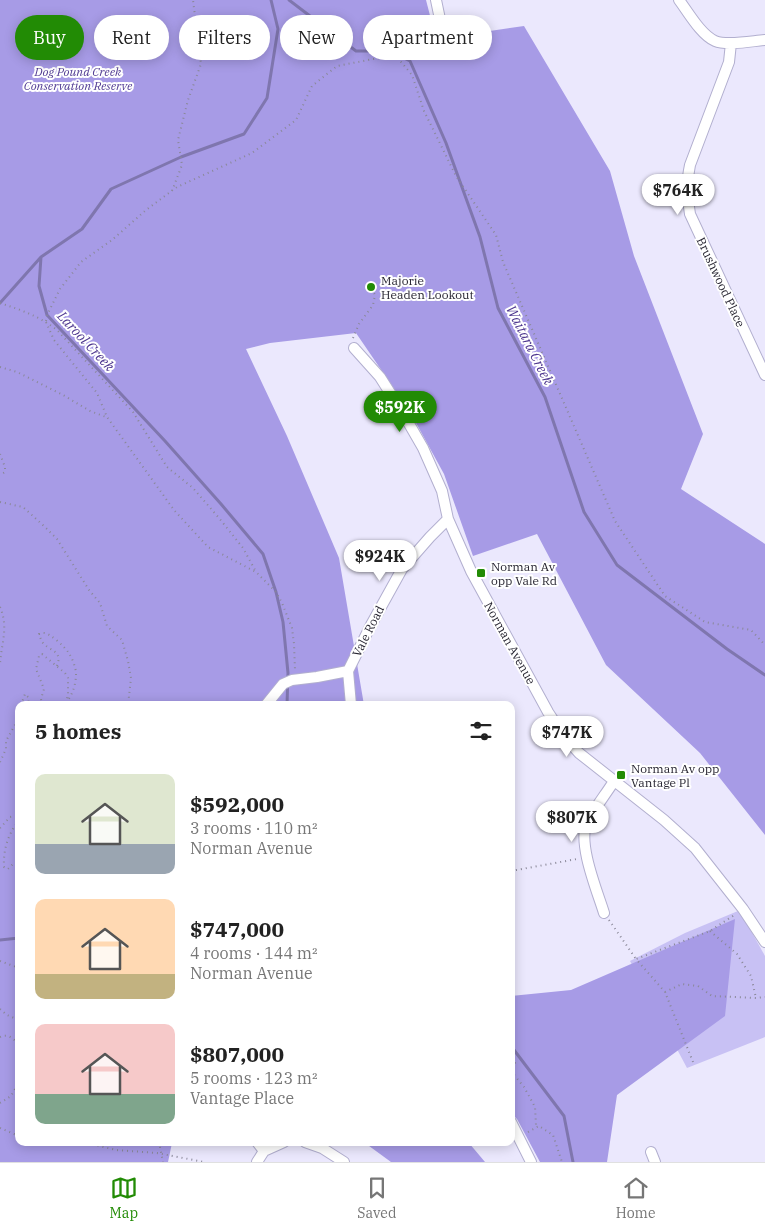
<!DOCTYPE html>
<html lang="en">
<head>
<meta charset="utf-8">
<style>
	body { margin:0; font-family:"IBM Plex Serif",serif; background:#f2f2f2; color:#222; height:100vh; display:flex; flex-direction:column; font-size:19px; white-space:nowrap }
	* { box-sizing:border-box; margin:0 }
	p { font-size:16px; color:#767676 }
	.icon { flex:none; width:28px; height:28px; fill:none; stroke:currentColor; stroke-width:2; stroke-linecap:round; stroke-linejoin:round }
	.map { position:relative; flex:1; overflow:hidden }
	.details { position:absolute; left:15px; top:701px; width:500px; height:445px; display:flex; flex-direction:column; background:#fff; border-radius:10px; box-shadow:0 2px 12px #0003 }
	.details>* { flex:none }
	.hud { position:absolute; left:15px; top:15px; width:500px; height:45px; display:flex; gap:10px }
	.price { position:absolute; translate:-50% -42px; padding:0 11px; border-radius:18px; background:#fff; color:#222; font-size:16px; line-height:32px; filter:drop-shadow(0 1px 2px #0008) }
	.price::after { content:''; position:absolute; left:50%; top:30px; width:15px; height:11px; margin-left:-8px; background:inherit; clip-path:polygon(0 0,100% 0,50% 100%) }
	.price.active { background:#228b05; color:#fff }
	ul { padding:0; list-style:none }
	li { display:flex; align-items:center; gap:15px; height:125px; padding:0 20px }
	li span { display:grid; place-items:center; flex:none; width:140px; height:100px; border-radius:10px; color:#555 }
	li>.icon { margin-inline-start:auto }
	span .icon { width:60px; height:60px; fill:#fffc; stroke-width:1 }
	li b { font-size:21px }
	h2 { display:flex; justify-content:space-between; align-items:center; height:60px; padding:0 20px; font-size:21px }
	.tag { padding:0 18px; border-radius:22px; background:#fff; box-shadow:0 2px 12px #0003; font-size:18px; line-height:45px }
	.tag.active { background:#228b05; color:#fff }
	.tabs { display:flex; justify-content:space-around; align-items:center; height:70px; border-top:1px solid #e0e0e0; background:#fff; font-size:14px; color:#767676 }
	.tabs a { display:grid; justify-items:center; gap:2px }
	.tabs .active { color:#228b05 }
	.map>svg:first-child { display:block }
	.green { fill:#c8c1f4 }
	.forest { fill:#a79be6 }
	.lines { fill:none; stroke-linecap:round; stroke-linejoin:round }
	.stream { stroke:#7f76ae; stroke-width:3 }
	.minor-casing { stroke:#b2afcf; stroke-width:12 }
	.path { stroke:#8a8898; stroke-width:2; stroke-dasharray:1 4; stroke-linecap:butt }
	.minor { stroke:#fff; stroke-width:10 }
	.poi-dot { fill:#228b05; stroke:#fff; stroke-width:2 }
	.labels { text-anchor:middle; dominant-baseline:central; stroke-width:4; stroke-linejoin:round; paint-order:stroke }
	.park-label { font-size:12px; font-style:italic; fill:#513b93; stroke:#fff }
	.poi-label { font-size:12px; fill:#272531; stroke:#fff; text-anchor:start }
	.street-label { font-size:12px; fill:#272531; stroke:#fff }
	.water-label { font-size:14px; font-style:italic; fill:#4e378f; stroke:#fff }
</style>
</head>
<body>
<div class="map">
<svg width="765" height="1162" viewBox="0 0 765 1162">
	<rect width="100%" height="100%" fill="#ebe8fd"/>
	<!-- green -->
	<path class="green" d="M 738,911 L 750,929 L 765,956 L 765,1037 L 687,1068 L 630,961 L 685,933 Z"/>
	<!-- forest -->
	<path class="forest" d="M 0,0 L 426,0 L 436,39 L 524,26 L 610,171 L 634,256 L 703,434 L 681,489 L 765,544 L 765,835 L 700,753 L 606,665 L 537,534 L 473,556 L 444,474 L 410,412 L 356,333 L 270,343 L 246,349 L 287,436 L 339,558 L 364,705 L 19,705 L 19,1142 L 172,1143 L 168,1162 L 0,1162 Z
		M 735,919 L 725,1016 L 617,1095 L 607,1162 L 540,1162 L 517,1119 L 511,1113 L 511,996 L 571,990 Z
		M 365,1143 L 469,1143 L 485,1162 L 391,1162 Z"/>
	<g class="lines">
		<!-- stream -->
		<path class="stream" d="M 271,0 L 278,29 L 267,98 L 244,134 L 181,157 L 111,189 L 82,229 L 41,257 L 39,286 L 47,315 L 165,441 L 221,504 L 263,554 L 276,592 L 283,622 L 288,673 L 287,705
			M 289,0 L 356,51 L 390,51 L 410,61 L 446,143 L 480,237 L 498,308 L 545,397 L 584,512 L 617,565 L 727,649 L 765,675
			M 0,303 L 41,257
			M 0,940 L 19,938
			M 511,1046 L 564,1116 L 573,1162"/>
		<defs>
			<path id="minor" d="M 436,0 L 441,24
				M 679,0 C 688,12 701,35 715,41 C 727,46 752,41 765,40
				M 731,43 L 729,62 L 690,165 C 686,184 687,194 690,214 L 765,375
				M 354,348 L 380,377 L 404,415 L 423,448 L 442,491 L 448,519 L 471,571 L 548,712 L 563,735 L 579,753 L 664,820 L 695,848 L 743,909 L 765,942
				M 266,705 L 283,684 L 292,680 L 317,677 L 348,671
				M 351,705 L 348,671 L 371,625 L 402,569 L 430,537 L 448,519
				M 604,913 C 598,893 577,843 587,823 C 593,810 606,794 614,781
				M 511,1122 L 531,1162
				M 257,1142 L 264,1151
				M 305,1142 L 322,1148 L 344,1162
				M 651,1152 L 655,1162
				M 257,1162 L 264,1151 L 284,1142"/>
		</defs>
		<!-- minor casing -->
		<use href="#minor" class="minor-casing"/>
		<!-- path -->
		<path class="path" d="M 384,57 L 396,43 L 411,34 L 432,28
			M 172,191 L 182,165 L 178,140 L 188,100 L 201,64 L 193,0
			M 0,303 C 21,310 39,316 57,330 L 133,412 L 167,467 L 193,488 L 219,518 L 243,548 L 255,570
			M 46,321 L 47,315 L 60,289 L 81,262 L 112,240 L 146,210 L 177,187 L 252,153 L 296,120 L 312,86 L 337,66 L 384,57 L 397,57 L 412,75 L 424,111 L 456,176 L 496,235 L 503,262 L 615,521 L 665,596 L 705,622 L 751,630 L 765,645
			M 46,322 L 54,340 L 97,393 L 107,417 L 174,510 L 208,547 L 256,572 L 276,592 L 282,603 L 292,628 L 294,644 L 295,670
			M 353,338 L 359,324 L 373,305 L 375,295 L 371,287
			M 0,367 L 17,372 L 63,395 L 90,411 L 106,417
			M 0,454 L 5,467 L 5,472 L 0,475
			M 0,502 L 23,507 L 45,527 L 57,539 L 89,590 L 100,603 L 107,626 L 122,640 L 128,661 L 131,678 L 128,705
			M 0,607 C 9,628 1,644 0,665
			M 57,666 C 63,651 50,651 43,643 C 41,640 40,637 39,634 C 41,634 42,633 43,633 C 49,632 65,647 68,652 C 72,657 76,668 76,674 C 76,685 72,696 65,704
			M 21,705 L 25,694 L 29,698 L 28,705
			M 42,705 L 41,699 L 44,689 L 36,669 L 39,656 L 42,654 L 65,673 L 68,678 L 68,695 L 65,705
			M 0,762 L 6,749 L 6,741 L 16,723 L 17,713 L 19,708
			M 19,820 C 8,834 3,850 4,867 L 8,869 L 13,864 L 19,861
			M 0,828 L 10,817 L 18,816 L 19,819
			M 511,871 L 577,859
			M 609,920 L 636,959
			M 710,931 L 737,954 L 751,976 L 756,998
			M 0,961 L 19,968
			M 665,992 L 682,984 L 698,986 L 712,996 L 756,998 L 765,997
			M 0,1009 L 7,1015 L 14,1018 L 19,1024
			M 0,1037 C 8,1033 14,1039 19,1045
			M 511,1053 L 515,1063 L 511,1067
			M 693,1062 L 665,992 L 636,959 L 710,931 L 736,914
			M 511,1071 L 524,1087 L 535,1107 L 536,1125 L 539,1126
			M 0,1103 L 11,1096 L 15,1089 L 19,1088
			M 0,1128 L 19,1136
			M 528,1132 L 539,1126 L 553,1135 L 562,1162
			M 83,1142 L 116,1150 L 157,1153 L 204,1162
			M 159,1142 L 163,1162"/>
		<!-- minor -->
		<use href="#minor" class="minor"/>
	</g>
	<!-- markers -->
	<g class="poi-dot">
		<circle cx="371" cy="287" r="5"/>
		<rect x="476" y="568" width="10" height="10" rx="2.5"/>
		<rect x="616" y="770" width="10" height="10" rx="2.5"/>
	</g>
	<g class="labels">
		<!-- park labels -->
		<g class="park-label">
			<text x="78" y="71">Dog Pound Creek<tspan x="78" dy="14">Conservation Reserve</tspan></text>
		</g>
		<!-- poi labels -->
		<g class="poi-label">
			<text x="381" y="280">Majorie<tspan x="381" dy="14">Headen Lookout</tspan></text>
			<text x="491" y="566">Norman Av<tspan x="491" dy="14">opp Vale Rd</tspan></text>
			<text x="631" y="768">Norman Av opp<tspan x="631" dy="14">Vantage Pl</tspan></text>
		</g>
		<!-- street labels -->
		<g class="street-label">
			<text transform="translate(721 282) rotate(65)">Brushwood Place</text>
			<text transform="translate(368 631) rotate(-63)">Vale Road</text>
			<text transform="translate(510 643) rotate(61)">Norman Avenue</text>
		</g>
		<!-- water labels -->
		<g class="water-label">
			<text transform="translate(86 341) rotate(47)">Larool Creek</text>
			<text transform="translate(530 345) rotate(63)">Waitara Creek</text>
		</g>
	</g>
</svg>
<b class="price" style="left:678px;top:216px">$764K</b>
<b class="price active" style="left:400px;top:433px">$592K</b>
<b class="price" style="left:380px;top:582px">$924K</b>
<b class="price" style="left:567px;top:758px">$747K</b>
<b class="price" style="left:572px;top:843px">$807K</b>
<div class="hud">
<a class="tag active">Buy</a>
<a class="tag">Rent</a>
<a class="tag">Filters</a>
<a class="tag">New</a>
<a class="tag">Apartment</a>
</div>
<section class="details">
<h2>5 homes<svg class="icon" aria-label="filters" viewBox="0 0 24 24"><path d="M4 7h16M4 17h16"/><circle cx="9" cy="7" r="2"/><circle cx="15" cy="17" r="2"/></svg></h2>
<ul>
<li><span style="background:linear-gradient(#dfe7d0 70%,#9aa5b1 0)"><svg class="icon" aria-label="home" viewBox="0 0 24 24"><path d="M3 11l9-7 9 7M6 9v11h12V9"/></svg></span><div><b>$592,000</b><p>3 rooms · 110 m²</p><p>Norman Avenue</p></div></li>
<li><span style="background:linear-gradient(#ffd9b3 75%,#c2b280 0)"><svg class="icon" aria-label="home" viewBox="0 0 24 24"><path d="M3 11l9-7 9 7M6 9v11h12V9"/></svg></span><div><b>$747,000</b><p>4 rooms · 144 m²</p><p>Norman Avenue</p></div></li>
<li><span style="background:linear-gradient(#f6c9c9 70%,#7fa58c 0)"><svg class="icon" aria-label="home" viewBox="0 0 24 24"><path d="M3 11l9-7 9 7M6 9v11h12V9"/></svg></span><div><b>$807,000</b><p>5 rooms · 123 m²</p><p>Vantage Place</p></div></li>
</ul>
</section>
</div>
<nav class="tabs">
<a class="active"><svg class="icon" aria-label="map" viewBox="0 0 24 24"><path d="M3 6l6-2 6 2 6-2v14l-6 2-6-2-6 2zM9 4v14M15 6v14"/></svg>Map</a>
<a><svg class="icon" aria-label="saved" viewBox="0 0 24 24"><path d="M7 4h10v16l-5-4-5 4z"/></svg>Saved</a>
<a><svg class="icon" aria-label="home" viewBox="0 0 24 24"><path d="M3 11l9-7 9 7M6 9v11h12V9"/></svg>Home</a>
</nav>
</body>
</html>
